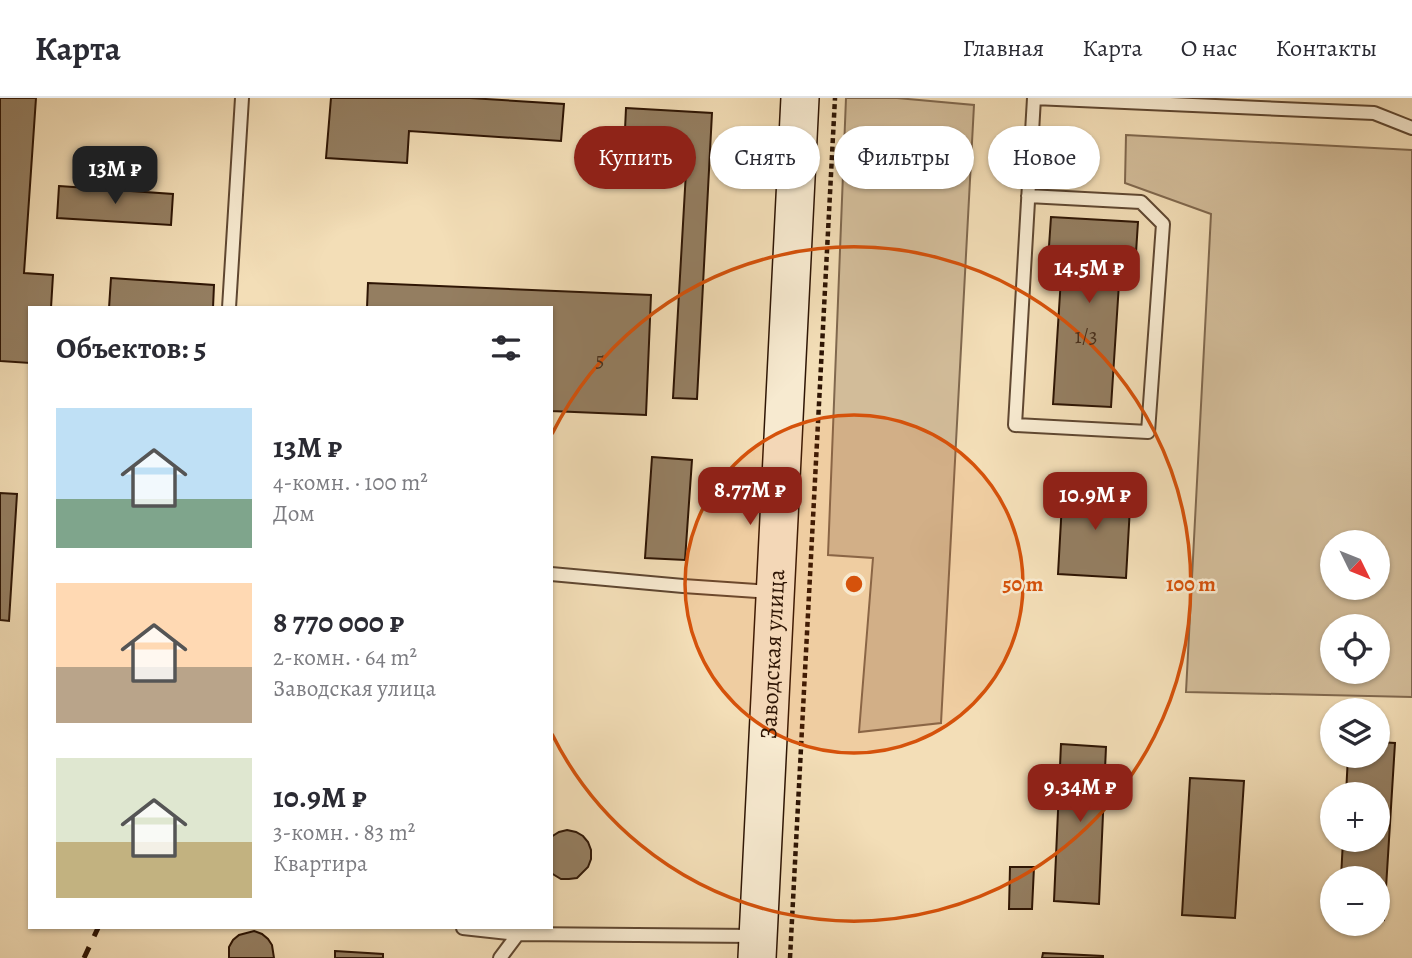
<!DOCTYPE html>
<html lang="ru">
<head>
<meta charset="utf-8">
<style>
	body { margin:0; font-family:Alegreya,serif; background:#f2f2f3; color:#2b2b33; height:100vh; display:flex; flex-direction:column; font-size:26px; white-space:nowrap }
	* { box-sizing:border-box; margin:0 }
	p { font-size:23px; color:#7c7c81 }
	.icon { flex:none; width:38px; height:38px; fill:none; stroke:currentColor; stroke-width:2; stroke-linecap:round; stroke-linejoin:round }
	.map { position:relative; flex:1; overflow:hidden }
	.panel { position:absolute; left:28px; top:208px; width:525px; height:623px; display:flex; flex-direction:column; background:#fff; border-radius:0px; box-shadow:0 2px 5px #0004 }
	.panel>* { flex:none }
	.hud { position:absolute; left:574px; top:28px; width:665px; height:63px; display:flex; gap:14px }
	.needle { width:46px; rotate:133deg }
	.buttons { position:absolute; left:1320px; top:432px; display:grid; gap:14px }
	.buttons a { display:grid; place-items:center; width:70px; height:70px; border-radius:50%; background:#fff; box-shadow:0 2px 5px #0004; font-size:35px }
	.price { position:absolute; translate:-50% -60px; padding:0 16px; border-radius:14px; background:#8f2418; color:#fff; font-size:23px; line-height:46px; filter:drop-shadow(0 2px 4px #0008) }
	.price::after { content:''; position:absolute; left:50%; top:42px; width:21px; height:16px; margin-left:-10px; background:inherit; clip-path:polygon(0 0,100% 0,50% 100%) }
	.price.selected { background:#222; color:#fff }
	ul { padding:0; list-style:none }
	li { display:flex; align-items:center; gap:21px; height:175px; padding:0 28px }
	li span { display:grid; place-items:center; flex:none; width:196px; height:140px; border-radius:0px; color:#555 }
	li>.icon { margin-inline-start:auto }
	span .icon { width:84px; height:84px; fill:#fffc; stroke-width:1 }
	li b { font-size:30px }
	h2 { display:flex; justify-content:space-between; align-items:center; height:84px; padding:0 28px; font-size:30px }
	.pill { padding:0 24px; border-radius:32px; background:#fff; box-shadow:0 2px 5px #0004; font-size:24px; line-height:63px }
	.pill.selected { background:#8f2418; color:#fff }
	header { display:flex; align-items:center; gap:42px; box-sizing:border-box; height:98px; padding:0 35px; background:#fff; border-bottom:2px solid #e1e1e2 }
	header strong { font-size:33px }
	nav { display:flex; gap:38px; margin-inline-start:auto; font-size:24px }
	.map>svg:first-child { display:block }
	.green { fill:#d2bc99; stroke:#80684e; stroke-width:2; fill-rule:evenodd }
	.building { fill:#947e61; stroke:#2e1504; stroke-width:2 }
	.lines { fill:none; stroke-linecap:round; stroke-linejoin:round }
	.service-casing { stroke:#5f4731; stroke-width:16 }
	.secondary-casing { stroke:#2e1504; stroke-width:40 }
	.path { stroke:#2e1504; stroke-width:4.5; stroke-dasharray:5 3.5; stroke-linecap:butt }
	.service { stroke:#f7ead0; stroke-width:12 }
	.secondary { stroke:#f7ead0; stroke-width:37 }
	.rail { stroke:#2e1504; stroke-width:5; stroke-dasharray:12 12; stroke-linecap:butt }
	.ring { fill:none; stroke:#d5520b; stroke-width:3.5 }
	.labels { text-anchor:middle; dominant-baseline:central; stroke-width:5; stroke-linejoin:round; paint-order:stroke }
	.number-label { font-size:21px; fill:#482f1b }
	.street-label { font-size:24px; fill:#2e1504; stroke:#f7ead0 }
	.centre { fill:#d5520b; stroke:#f7ead0; stroke-width:3.5 }
	.ring-label { font-size:21px; text-anchor:middle; font-weight:bold; fill:#d5520b; stroke:#f7ead0; stroke-width:5; stroke-linejoin:round; paint-order:stroke }
</style>
</head>
<body>
<header>
<strong>Карта</strong>
<nav><a>Главная</a><a>Карта</a><a>О нас</a><a>Контакты</a></nav>
</header>
<div class="map">
<svg width="1412" height="860" viewBox="0 0 1412 860">
	<rect width="100%" height="100%" fill="#f3deb7"/>
	<filter id="stains"><feTurbulence type="fractalNoise" baseFrequency=".00286" numOctaves="4"/><feColorMatrix values="0 0 0 0 .2 0 0 0 0 .09 0 0 0 0 .02 0 0 0 .5 -.17"/></filter>
	<radialGradient id="worn" r=".72"><stop offset=".6" stop-color="#630" stop-opacity="0"/><stop offset="1" stop-color="#630" stop-opacity=".3"/></radialGradient>
	<!-- green -->
	<path class="green" d="M 846,0 L 897,0 L 974,7 L 941,625 L 859,634 L 873,460 L 828,457 Z
		M 1126,37 L 1412,52 L 1412,599 L 1186,594 L 1211,116 L 1125,85 ZM 1332,444 L 1377,444 L 1377,490 L 1332,490 ZM 1332,528 L 1377,528 L 1377,574 L 1332,574 Z"/>
	<!-- building -->
	<path class="building" d="M 0,0 L 36,0 L 24,175 L 53,177 L 51,210 L 30,210 L 30,265 L 0,263 Z
		M 331,0 L 470,0 L 564,6 L 561,43 L 409,33 L 407,65 L 326,60 Z
		M 626,10 L 712,15 L 697,301 L 673,300 L 687,56 L 624,53 Z
		M 59,88 L 173,96 L 171,127 L 57,120 Z
		M 1051,119 L 1138,124 L 1135,170 L 1120,170 L 1111,309 L 1053,306 L 1062,164 L 1048,163 Z
		M 111,180 L 214,187 L 213,210 L 109,210 Z
		M 368,185 L 651,197 L 646,317 L 551,313 L 551,210 L 367,210 Z
		M 652,359 L 692,362 L 685,462 L 645,460 Z
		M 1063,387 L 1131,391 L 1126,480 L 1058,476 Z
		M 0,395 L 17,396 L 9,523 L 0,522 Z
		M 1377,644 L 1395,645 L 1384,822 L 1377,821 L 1377,780 L 1341,780 L 1343,742 L 1377,742 L 1377,696 L 1346,696 L 1348,658 L 1377,658 Z
		M 1061,646 L 1106,649 L 1099,806 L 1054,803 Z
		M 1190,680 L 1244,683 L 1235,820 L 1182,817 Z
		M 567,732 L 576,734 L 583,738 L 588,744 L 591,752 L 591,761 L 588,769 L 577,780 L 569,781 L 561,781 L 551,775 L 551,739 L 559,734 Z
		M 1010,769 L 1034,769 L 1032,811 L 1009,811 Z
		M 254,833 L 262,836 L 268,841 L 272,847 L 274,860 L 229,860 L 229,849 L 233,842 L 239,837 Z
		M 335,853 L 383,856 L 383,860 L 335,860 Z
		M 1043,855 L 1103,858 L 1103,860 L 1042,860 Z"/>
	<g class="lines">
		<defs>
			<path id="service" d="M 1034,0 L 1374,15 L 1412,30
				M 1028,98 L 1141,104 L 1163,126 L 1148,334 L 1015,327 L 1034,0
				M 229,210 L 242,0
				M 551,476 L 683,488 L 771,494
				M 463,830 L 518,836 L 755,838
				M 500,860 L 518,836"/>
			<g id="secondary">
				<path id="s1" d="M 757,860 L 800,0"/>
			</g>
		</defs>
		<!-- service casing -->
		<use href="#service" class="service-casing"/>
		<!-- secondary casing -->
		<use href="#secondary" class="secondary-casing"/>
		<!-- path -->
		<path class="path" d="M 790,860 L 835,0"/>
		<!-- service -->
		<use href="#service" class="service"/>
		<!-- secondary -->
		<use href="#secondary" class="secondary"/>
		<!-- rail -->
		<path class="rail" d="M 84,860 L 98,830"/>
	</g>
	<!-- distance rings -->
	<circle cx="854" cy="486" r="169" fill="#d5520b" fill-opacity=".12"/>
	<g class="ring">
		<circle cx="854" cy="486" r="169"/>
		<path d="M552 336A337 337 0 1 1 552 636"/>
	</g>
	<g class="labels">
		<!-- number labels -->
		<g class="number-label">
			<text x="1086" y="238">1/3</text>
			<text x="600" y="262">5</text>
		</g>
		<!-- street labels -->
		<g class="street-label">
			<text stroke="none"><textPath href="#s1" startOffset="304">Заводская улица</textPath></text>
		</g>
	</g>
	<circle cx="854" cy="486" r="10" class="centre"/>
	<g class="ring-label">
		<text x="1023" y="493">50 m</text>
		<text x="1191" y="493">100 m</text>
	</g>
	<rect width="100%" height="100%" filter="url(#stains)"/>
	<rect width="100%" height="100%" fill="url(#worn)"/>
</svg>
<div class="buttons">
<a><svg class="needle" viewBox="-14 -14 28 28"><path d="M0-13l5 13h-10z" fill="#e53935"/><path d="M0 13l5-13h-10z" fill="#7c7c81"/></svg></a>
<a><svg class="icon" aria-label="locate" viewBox="0 0 24 24"><circle cx="12" cy="12" r="6"/><path d="M12 2v4M12 18v4M2 12h4M18 12h4"/></svg></a>
<a><svg class="icon" aria-label="layers" viewBox="0 0 24 24"><path d="M12 4l9 5-9 5-9-5zM3 14l9 5 9-5"/></svg></a>
<a>+</a>
<a>−</a>
</div>
<b class="price selected" style="left:115px;top:108px">13M ₽</b>
<b class="price" style="left:1089px;top:207px">14.5M ₽</b>
<b class="price" style="left:750px;top:429px">8.77M ₽</b>
<b class="price" style="left:1095px;top:434px">10.9M ₽</b>
<b class="price" style="left:1080px;top:726px">9.34M ₽</b>
<div class="hud">
<a class="pill selected">Купить</a>
<a class="pill">Снять</a>
<a class="pill">Фильтры</a>
<a class="pill">Новое</a>
</div>
<section class="panel">
<h2>Объектов: 5<svg class="icon" aria-label="filters" viewBox="0 0 24 24"><path d="M4 7h16M4 17h16"/><circle cx="9" cy="7" r="2"/><circle cx="15" cy="17" r="2"/></svg></h2>
<ul>
<li><span style="background:linear-gradient(#bfe0f5 65%,#7fa58c 0)"><svg class="icon" aria-label="home" viewBox="0 0 24 24"><path d="M3 11l9-7 9 7M6 9v11h12V9"/></svg></span><div><b>13M ₽</b><p>4-комн. · 100 m²</p><p>Дом</p></div></li>
<li><span style="background:linear-gradient(#ffd9b3 60%,#b9a48a 0)"><svg class="icon" aria-label="home" viewBox="0 0 24 24"><path d="M3 11l9-7 9 7M6 9v11h12V9"/></svg></span><div><b>8 770 000 ₽</b><p>2-комн. · 64 m²</p><p>Заводская улица</p></div></li>
<li><span style="background:linear-gradient(#dfe7d0 60%,#c2b280 0)"><svg class="icon" aria-label="home" viewBox="0 0 24 24"><path d="M3 11l9-7 9 7M6 9v11h12V9"/></svg></span><div><b>10.9M ₽</b><p>3-комн. · 83 m²</p><p>Квартира</p></div></li>
</ul>
</section>
</div>
</body>
</html>
